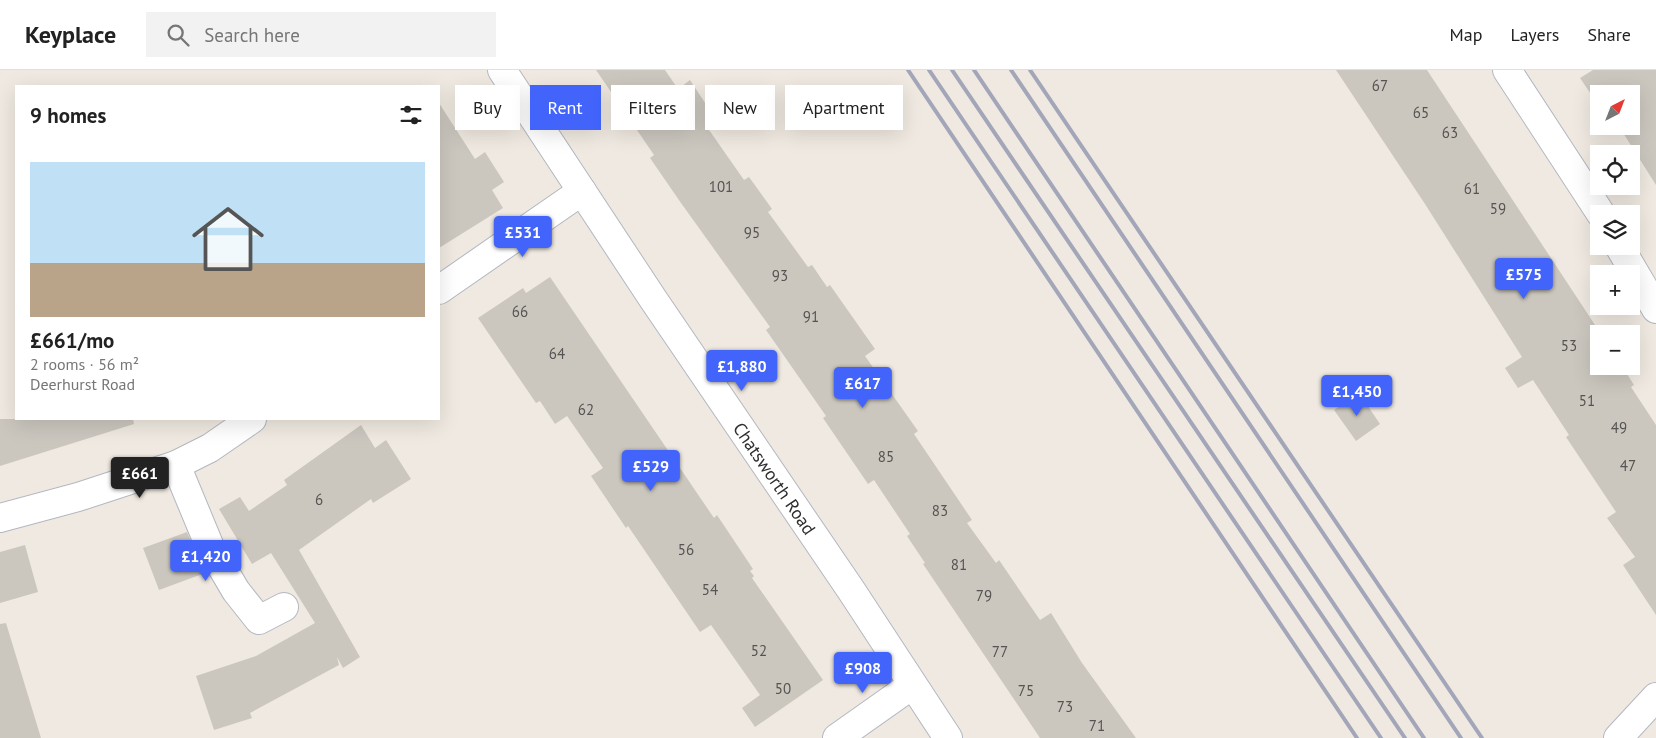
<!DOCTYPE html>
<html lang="en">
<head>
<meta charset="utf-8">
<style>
	body { margin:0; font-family:"PT Sans",sans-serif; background:#f2f2f2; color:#222; height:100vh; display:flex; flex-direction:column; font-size:19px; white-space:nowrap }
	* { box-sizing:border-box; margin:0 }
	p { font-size:16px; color:#767676 }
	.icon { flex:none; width:28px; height:28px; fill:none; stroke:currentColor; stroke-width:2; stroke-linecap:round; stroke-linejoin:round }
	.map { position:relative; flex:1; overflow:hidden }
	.drawer { position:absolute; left:15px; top:15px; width:425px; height:335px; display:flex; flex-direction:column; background:#fff; border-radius:0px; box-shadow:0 5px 20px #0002 }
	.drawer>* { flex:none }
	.banner { position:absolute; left:455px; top:15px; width:475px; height:45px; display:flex; gap:10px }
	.needle { width:32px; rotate:42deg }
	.fabs { position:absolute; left:1590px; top:15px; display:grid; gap:10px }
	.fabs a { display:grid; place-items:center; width:50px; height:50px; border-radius:0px; background:#fff; box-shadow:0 5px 20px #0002; font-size:25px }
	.price { position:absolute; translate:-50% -42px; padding:0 11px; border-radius:5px; background:#4264fb; color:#fff; font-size:16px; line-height:32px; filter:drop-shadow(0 1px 2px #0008) }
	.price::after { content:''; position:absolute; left:50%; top:30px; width:15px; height:11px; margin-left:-8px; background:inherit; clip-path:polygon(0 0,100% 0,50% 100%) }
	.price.current { background:#222; color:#fff }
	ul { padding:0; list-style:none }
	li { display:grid; align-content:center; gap:10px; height:265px; padding:0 15px }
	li+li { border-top:1px solid #e0e0e0 }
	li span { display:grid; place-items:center; height:155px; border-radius:0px; color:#555 }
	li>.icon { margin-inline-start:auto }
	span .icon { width:90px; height:90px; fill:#fffc; stroke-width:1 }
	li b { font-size:21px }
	h2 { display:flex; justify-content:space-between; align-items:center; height:60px; padding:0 15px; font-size:21px }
	.pill { padding:0 18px; border-radius:0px; background:#fff; box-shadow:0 5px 20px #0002; font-size:18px; line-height:45px }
	.pill.current { background:#4264fb; color:#fff }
	header { display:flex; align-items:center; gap:30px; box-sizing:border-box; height:70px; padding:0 25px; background:#fff; border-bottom:1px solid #e0e0e0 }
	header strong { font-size:24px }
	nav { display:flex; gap:28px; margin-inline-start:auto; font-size:18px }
	.search { width:350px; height:45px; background:#f2f2f2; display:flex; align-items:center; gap:12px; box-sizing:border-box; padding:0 18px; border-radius:0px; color:#767676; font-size:19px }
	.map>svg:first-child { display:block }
	.building { fill:#cbc7bf }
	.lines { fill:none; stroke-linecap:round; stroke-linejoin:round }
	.minor-casing { stroke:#b4b7c1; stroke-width:30 }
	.minor { stroke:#fff; stroke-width:28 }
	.rail { stroke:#a3a6b8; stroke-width:4 }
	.labels { text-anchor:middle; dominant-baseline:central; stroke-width:4; stroke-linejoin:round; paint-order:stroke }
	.number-label { font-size:15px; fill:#555452 }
	.street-label { font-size:18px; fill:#2e2e2e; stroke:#fff }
</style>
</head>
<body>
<header>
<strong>Keyplace</strong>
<div class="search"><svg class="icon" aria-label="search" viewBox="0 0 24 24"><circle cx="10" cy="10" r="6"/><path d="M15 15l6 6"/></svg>Search here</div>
<nav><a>Map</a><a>Layers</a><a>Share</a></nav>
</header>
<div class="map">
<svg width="1656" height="668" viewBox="0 0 1656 668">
	<rect width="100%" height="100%" fill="#efe9e1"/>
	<!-- building -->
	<path class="building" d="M 596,0 L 665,0 L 678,19 L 690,10 L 717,51 L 707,57 L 744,110 L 749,107 L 772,139 L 768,142 L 808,197 L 812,195 L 827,217 L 830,215 L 875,279 L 865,286 L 918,361 L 914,364 L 972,450 L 967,453 L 996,493 L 999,490 L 1040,550 L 1051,543 L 1082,593 L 1136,668 L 1040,668 L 923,494 L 925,493 L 907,466 L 910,464 L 874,410 L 868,414 L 823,348 L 826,346 L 766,260 L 770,257 L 681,133 L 650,88 L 654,85 Z
		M 1336,0 L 1427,0 L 1601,264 L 1599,264 L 1599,296 L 1622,296 L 1634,315 L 1631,317 L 1656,355 L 1656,545 L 1623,495 L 1635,487 L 1607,448 L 1616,442 L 1566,367 L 1569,365 L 1533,310 L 1518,318 L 1505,298 L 1522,287 L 1425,134 Z
		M 1593,0 L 1656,0 L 1656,115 L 1620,58 L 1613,56 L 1631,56 L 1631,24 L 1599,24 L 1599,36 L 1580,8 Z
		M 439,33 L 475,89 L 485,82 L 504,112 L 492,120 L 503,138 L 439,178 Z
		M 550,207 L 714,448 L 717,445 L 753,499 L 750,501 L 754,506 L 752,508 L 823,610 L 755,657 L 742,638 L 760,625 L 711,555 L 700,562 L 628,456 L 626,458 L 591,406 L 603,398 L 567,346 L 555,354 L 540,331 L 536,333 L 478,248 L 523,218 L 526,223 Z
		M 1359,323 L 1380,354 L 1356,371 L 1334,340 Z
		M 0,349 L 133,349 L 134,354 L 0,396 Z
		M 361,355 L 375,378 L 386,370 L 411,409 L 373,433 L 371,429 L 299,480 L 360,587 L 343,598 L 337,587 L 339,595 L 250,643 L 252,648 L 214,660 L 196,606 L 256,586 L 315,553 L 271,483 L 252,494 L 219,439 L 240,427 L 249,441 L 287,415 L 284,410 Z
		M 187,462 L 205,503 L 159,520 L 143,478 Z
		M 25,475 L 38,522 L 0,533 L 0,482 Z
		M 6,553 L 41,668 L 0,668 L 0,554 Z"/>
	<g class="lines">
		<defs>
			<g id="minor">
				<path id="s1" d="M 502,0 L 653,229 L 851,520 L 948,668"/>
				<path d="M 1507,0 L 1601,144"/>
				<path d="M 1619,176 L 1656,239"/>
				<path d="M 439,220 L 582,121"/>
				<path d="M 176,395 L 210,477 L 236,521 L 259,550 L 284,537"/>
				<path d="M 0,448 L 78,427 L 176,395 L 210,378 L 252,349"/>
				<path d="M 837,668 L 912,615"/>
				<path d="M 1618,668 L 1656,627"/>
			</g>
		</defs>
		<!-- minor casing -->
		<use href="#minor" class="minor-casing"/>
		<!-- minor -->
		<use href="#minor" class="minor"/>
		<!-- rail -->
		<path class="rail" d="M 908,0 L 1357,668
			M 929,0 L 1381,668
			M 952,0 L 1405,668
			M 974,0 L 1424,668
			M 1011,0 L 1461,668
			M 1030,0 L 1482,668"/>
	</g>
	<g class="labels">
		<!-- number labels -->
		<g class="number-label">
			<text x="1380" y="15">67</text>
			<text x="1421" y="42">65</text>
			<text x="1450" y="62">63</text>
			<text x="721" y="116">101</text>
			<text x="1472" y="118">61</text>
			<text x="1498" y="138">59</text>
			<text x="752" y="162">95</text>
			<text x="780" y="205">93</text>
			<text x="520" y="241">66</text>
			<text x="811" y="246">91</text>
			<text x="1569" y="275">53</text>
			<text x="557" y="283">64</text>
			<text x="1587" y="330">51</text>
			<text x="586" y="339">62</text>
			<text x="1619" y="357">49</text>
			<text x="886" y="386">85</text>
			<text x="1628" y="395">47</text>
			<text x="319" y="429">6</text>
			<text x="940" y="440">83</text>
			<text x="686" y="479">56</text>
			<text x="959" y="494">81</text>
			<text x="710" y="519">54</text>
			<text x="984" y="525">79</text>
			<text x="759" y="580">52</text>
			<text x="1000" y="581">77</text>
			<text x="783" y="618">50</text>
			<text x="1026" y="620">75</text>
			<text x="1065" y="636">73</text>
			<text x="1097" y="655">71</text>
		</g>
		<!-- street labels -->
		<g class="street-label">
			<text stroke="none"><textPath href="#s1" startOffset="491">Chatsworth Road</textPath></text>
		</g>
	</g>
</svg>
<div class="fabs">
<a><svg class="needle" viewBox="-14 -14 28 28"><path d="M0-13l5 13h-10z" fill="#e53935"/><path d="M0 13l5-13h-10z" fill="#767676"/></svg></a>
<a><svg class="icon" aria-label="locate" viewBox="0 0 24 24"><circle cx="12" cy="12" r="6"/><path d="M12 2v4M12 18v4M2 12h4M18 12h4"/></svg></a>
<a><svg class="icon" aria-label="layers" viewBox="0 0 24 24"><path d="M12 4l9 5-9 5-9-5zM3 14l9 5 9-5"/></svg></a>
<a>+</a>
<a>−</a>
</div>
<b class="price" style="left:523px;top:188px">£531</b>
<b class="price" style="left:1524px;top:230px">£575</b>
<b class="price" style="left:742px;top:322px">£1,880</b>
<b class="price" style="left:863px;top:339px">£617</b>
<b class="price" style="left:1357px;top:347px">£1,450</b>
<b class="price" style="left:651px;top:422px">£529</b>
<b class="price current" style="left:140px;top:429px">£661</b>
<b class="price" style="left:206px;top:512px">£1,420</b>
<b class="price" style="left:863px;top:624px">£908</b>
<div class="banner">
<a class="pill">Buy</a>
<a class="pill current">Rent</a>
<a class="pill">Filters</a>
<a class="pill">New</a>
<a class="pill">Apartment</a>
</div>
<section class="drawer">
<h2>9 homes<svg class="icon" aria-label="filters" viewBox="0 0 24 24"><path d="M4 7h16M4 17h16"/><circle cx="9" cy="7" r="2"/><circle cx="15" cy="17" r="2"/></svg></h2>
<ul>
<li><span style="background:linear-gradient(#bfe0f5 65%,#b9a48a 0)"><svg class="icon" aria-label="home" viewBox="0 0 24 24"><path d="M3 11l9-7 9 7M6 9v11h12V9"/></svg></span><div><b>£661/mo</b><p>2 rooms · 56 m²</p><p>Deerhurst Road</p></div></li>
</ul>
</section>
</div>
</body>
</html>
